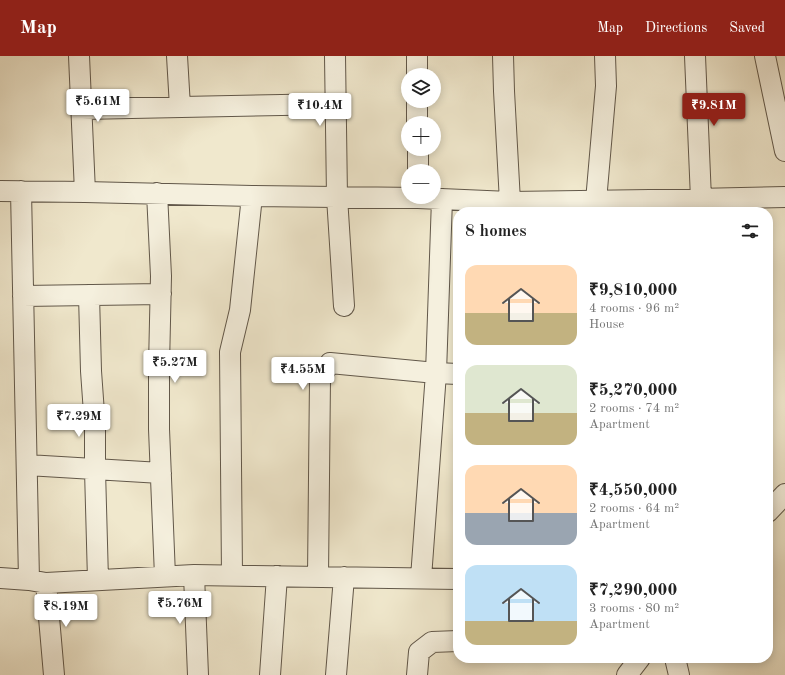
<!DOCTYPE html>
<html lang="en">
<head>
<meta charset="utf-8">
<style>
	body { margin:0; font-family:"Old Standard TT",serif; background:#f6f6f6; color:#222; height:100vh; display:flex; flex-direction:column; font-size:15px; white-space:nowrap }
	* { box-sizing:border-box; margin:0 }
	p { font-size:13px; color:#767676 }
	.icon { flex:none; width:22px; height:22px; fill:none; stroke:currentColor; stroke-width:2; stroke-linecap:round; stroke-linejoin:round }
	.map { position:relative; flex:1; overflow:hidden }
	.details { position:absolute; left:453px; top:151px; width:320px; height:456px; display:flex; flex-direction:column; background:#fff; border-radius:16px; box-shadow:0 2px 10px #0003 }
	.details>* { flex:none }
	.fabs { position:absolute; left:401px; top:12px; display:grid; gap:8px }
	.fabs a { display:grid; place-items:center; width:40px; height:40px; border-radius:50%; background:#fff; box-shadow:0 2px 10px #0003; font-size:20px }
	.price { position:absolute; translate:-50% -34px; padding:0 9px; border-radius:4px; background:#fff; color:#222; font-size:13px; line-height:26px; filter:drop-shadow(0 1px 2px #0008) }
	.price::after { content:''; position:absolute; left:50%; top:24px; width:12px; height:9px; margin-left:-6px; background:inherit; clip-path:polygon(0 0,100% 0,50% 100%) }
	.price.on { background:#8f2418; color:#fff }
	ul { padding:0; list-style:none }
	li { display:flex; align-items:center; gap:12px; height:100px; padding:0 12px }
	li span { display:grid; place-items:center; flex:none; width:112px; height:80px; border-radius:12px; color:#555 }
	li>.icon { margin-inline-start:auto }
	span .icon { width:48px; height:48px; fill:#fffc; stroke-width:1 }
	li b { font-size:17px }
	h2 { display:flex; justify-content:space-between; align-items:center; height:48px; padding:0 12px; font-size:17px }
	header { display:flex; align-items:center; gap:24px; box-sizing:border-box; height:56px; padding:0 20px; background:#8f2418; color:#fff }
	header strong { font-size:19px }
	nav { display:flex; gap:22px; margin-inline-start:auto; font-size:14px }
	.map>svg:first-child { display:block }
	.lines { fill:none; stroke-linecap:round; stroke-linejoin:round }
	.minor-casing { stroke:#62584a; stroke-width:22 }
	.minor { stroke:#f5f0de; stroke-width:20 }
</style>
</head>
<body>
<header>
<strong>Map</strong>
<nav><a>Map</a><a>Directions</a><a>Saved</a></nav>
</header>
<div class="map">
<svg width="785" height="619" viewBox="0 0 785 619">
	<rect width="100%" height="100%" fill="#f0e8cd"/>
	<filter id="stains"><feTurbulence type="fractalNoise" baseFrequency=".005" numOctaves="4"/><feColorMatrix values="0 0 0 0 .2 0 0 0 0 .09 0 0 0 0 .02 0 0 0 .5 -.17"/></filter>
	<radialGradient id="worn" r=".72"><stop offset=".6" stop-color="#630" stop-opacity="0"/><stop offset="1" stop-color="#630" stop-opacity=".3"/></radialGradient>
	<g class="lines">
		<defs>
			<path id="minor" d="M 79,0 L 85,136
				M 177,0 L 180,51
				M 335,0 L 337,141 L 344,250
				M 417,0 L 417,19
				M 503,0 L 504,35 L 510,146 L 650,144 L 785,141
				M 695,0 L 701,143
				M 765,0 L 785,95
				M 417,45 L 417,67
				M 82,53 L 336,48
				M 418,93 L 418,115
				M 0,135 L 85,136 L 252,140 L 418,142 L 510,146
				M 21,135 L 29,524 L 46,527 L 194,519 L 458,523
				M 157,137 L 161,220 L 159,310 L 159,373 L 165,520
				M 596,145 L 606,30 L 605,0
				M 89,239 L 91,315 L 95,371 L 95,414 L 98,524
				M 23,240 L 161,238
				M 27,409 L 161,417
				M 768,456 L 785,438
				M 194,519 L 198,619
				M 232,519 L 230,296 L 240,254 L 252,140
				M 318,521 L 320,322 L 330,307 L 436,317 L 458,318
				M 0,522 L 29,524
				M 421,522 L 436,317 L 442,143
				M 46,527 L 54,619
				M 675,602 L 679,619
				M 270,619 L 277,520
				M 336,619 L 344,521
				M 417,619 L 419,596 L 432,586 L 458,585
				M 627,619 L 640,602"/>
		</defs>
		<!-- minor casing -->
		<use href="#minor" class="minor-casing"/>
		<!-- minor -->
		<use href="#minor" class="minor"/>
	</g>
	<rect width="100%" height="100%" filter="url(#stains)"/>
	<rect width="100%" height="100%" fill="url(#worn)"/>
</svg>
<div class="fabs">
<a><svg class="icon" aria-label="layers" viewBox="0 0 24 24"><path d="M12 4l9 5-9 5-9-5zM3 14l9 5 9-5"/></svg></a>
<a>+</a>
<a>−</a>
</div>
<b class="price" style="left:98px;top:67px">₹5.61M</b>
<b class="price" style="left:320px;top:71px">₹10.4M</b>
<b class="price on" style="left:714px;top:71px">₹9.81M</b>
<b class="price" style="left:175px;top:328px">₹5.27M</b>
<b class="price" style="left:303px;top:335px">₹4.55M</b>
<b class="price" style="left:79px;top:382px">₹7.29M</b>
<b class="price" style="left:180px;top:569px">₹5.76M</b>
<b class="price" style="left:66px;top:572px">₹8.19M</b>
<section class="details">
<h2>8 homes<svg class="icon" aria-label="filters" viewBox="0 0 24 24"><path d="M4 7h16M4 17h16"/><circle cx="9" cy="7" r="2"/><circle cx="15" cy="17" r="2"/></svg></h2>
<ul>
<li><span style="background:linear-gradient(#ffd9b3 60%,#c2b280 0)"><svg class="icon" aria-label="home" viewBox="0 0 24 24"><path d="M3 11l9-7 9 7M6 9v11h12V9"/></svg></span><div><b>₹9,810,000</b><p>4 rooms · 96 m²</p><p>House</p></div></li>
<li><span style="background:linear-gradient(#dfe7d0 60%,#c2b280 0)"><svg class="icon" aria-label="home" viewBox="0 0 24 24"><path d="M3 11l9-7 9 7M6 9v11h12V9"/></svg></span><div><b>₹5,270,000</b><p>2 rooms · 74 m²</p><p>Apartment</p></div></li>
<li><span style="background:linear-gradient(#ffd9b3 60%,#9aa5b1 0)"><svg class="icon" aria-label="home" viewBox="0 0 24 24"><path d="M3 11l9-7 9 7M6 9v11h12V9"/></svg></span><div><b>₹4,550,000</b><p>2 rooms · 64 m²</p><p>Apartment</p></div></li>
<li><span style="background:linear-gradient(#bfe0f5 70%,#c2b280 0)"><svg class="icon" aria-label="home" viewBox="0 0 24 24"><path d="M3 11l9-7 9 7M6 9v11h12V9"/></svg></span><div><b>₹7,290,000</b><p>3 rooms · 80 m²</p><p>Apartment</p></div></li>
</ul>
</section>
</div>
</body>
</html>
